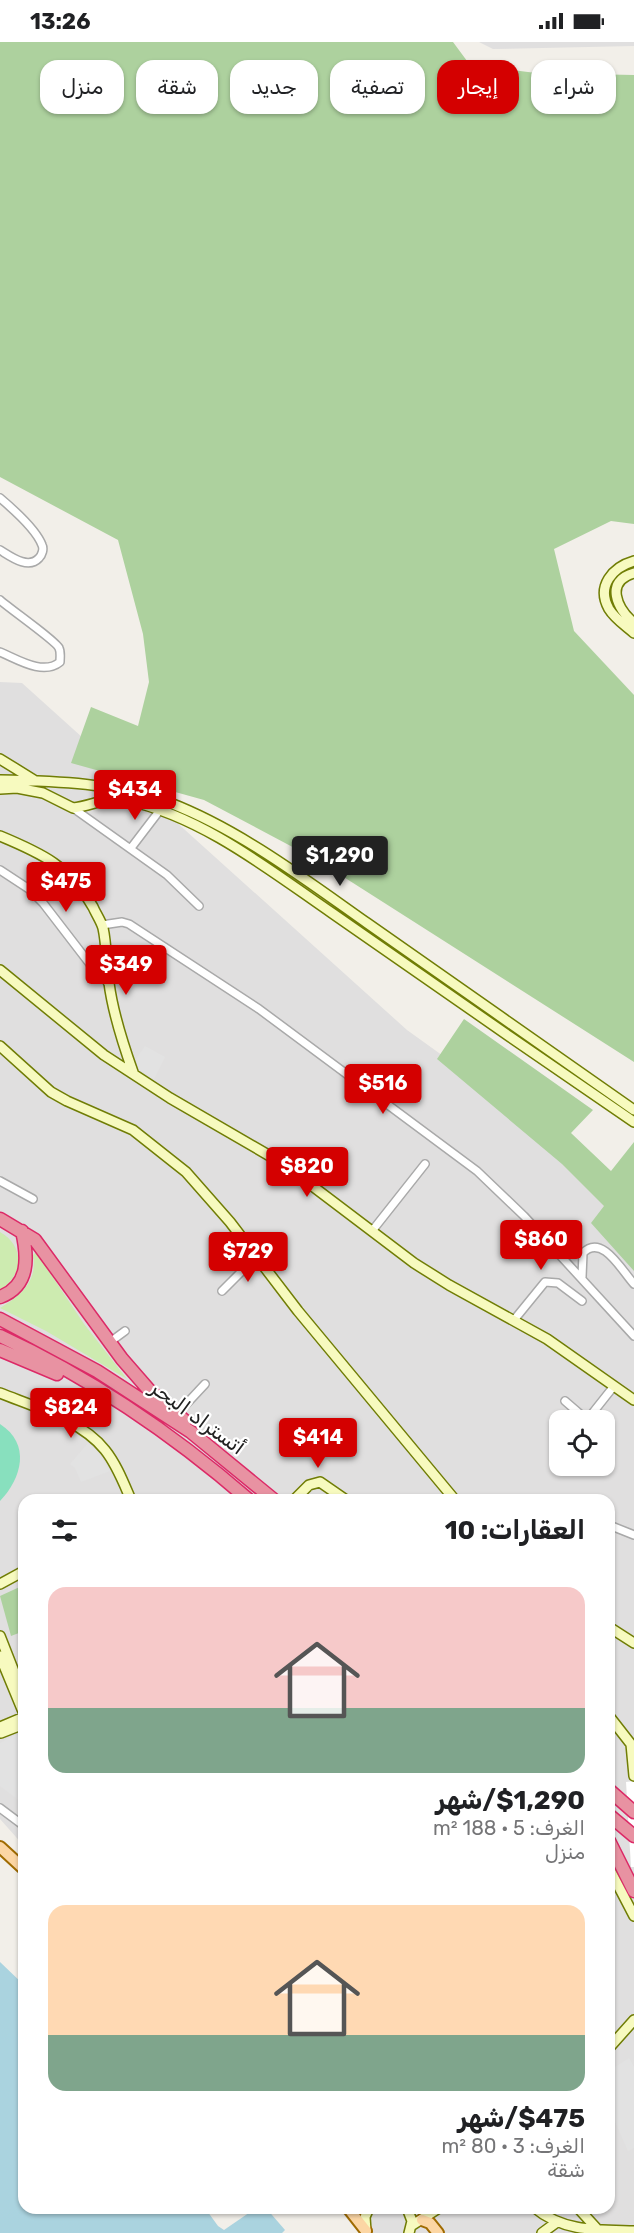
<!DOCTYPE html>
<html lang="ar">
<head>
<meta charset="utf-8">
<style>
	body { margin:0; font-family:Rubik,"Noto Naskh Arabic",sans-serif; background:#f6f6f6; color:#202124; direction:rtl; height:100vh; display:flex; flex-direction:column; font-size:22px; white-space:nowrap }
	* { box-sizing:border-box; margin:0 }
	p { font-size:20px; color:#757577 }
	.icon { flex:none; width:33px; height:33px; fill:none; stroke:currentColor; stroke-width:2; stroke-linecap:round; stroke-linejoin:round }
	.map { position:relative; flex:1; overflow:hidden; direction:ltr }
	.drawer { position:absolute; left:18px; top:1452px; width:597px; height:720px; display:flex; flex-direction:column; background:#fff; border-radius:18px; box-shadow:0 2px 4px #0004; direction:rtl }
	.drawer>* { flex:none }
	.banner { position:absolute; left:18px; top:18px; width:598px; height:54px; direction:rtl; display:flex; gap:12px }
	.controls { position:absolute; left:549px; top:1368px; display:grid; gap:12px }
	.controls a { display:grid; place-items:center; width:66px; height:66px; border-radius:12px; background:#fff; box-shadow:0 2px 4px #0004; font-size:30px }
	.price { position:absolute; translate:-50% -51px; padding:0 14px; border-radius:6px; background:#d40000; color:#fff; font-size:20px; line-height:39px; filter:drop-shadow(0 2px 3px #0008) }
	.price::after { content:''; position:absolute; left:50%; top:36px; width:18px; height:14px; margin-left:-9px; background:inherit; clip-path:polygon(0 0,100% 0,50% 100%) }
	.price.on { background:#222; color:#fff }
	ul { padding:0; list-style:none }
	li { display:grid; align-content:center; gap:12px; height:318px; padding:0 30px }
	li span { display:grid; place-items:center; height:186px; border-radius:18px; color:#555 }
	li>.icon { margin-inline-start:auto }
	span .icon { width:108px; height:108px; fill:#fffc; stroke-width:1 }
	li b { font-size:26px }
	h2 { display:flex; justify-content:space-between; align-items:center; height:72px; padding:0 30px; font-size:26px }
	.tag { padding:0 21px; border-radius:18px; background:#fff; box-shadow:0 2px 4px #0004; font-size:21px; line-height:54px }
	.tag.on { background:#d40000; color:#fff }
	.status { display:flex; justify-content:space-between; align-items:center; height:42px; padding:0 30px; background:#fff; direction:ltr }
	.status svg { height:16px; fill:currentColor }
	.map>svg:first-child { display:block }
	.residential { fill:#e0dfdf; fill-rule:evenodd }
	.grass { fill:#cdebb0 }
	.forest { fill:#add19e }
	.pitch { fill:#88e0be }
	.parking { fill:#e2e2e2 }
	.water { fill:#aad3df }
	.pier { fill:#fff }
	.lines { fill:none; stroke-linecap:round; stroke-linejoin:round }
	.street-casing { stroke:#a9a9a9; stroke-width:10 }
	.secondary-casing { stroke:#707d05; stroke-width:12 }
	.primary-casing { stroke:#a06b00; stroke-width:14 }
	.highway-casing { stroke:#dc2a67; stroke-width:15 }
	.street { stroke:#fff; stroke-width:7 }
	.secondary { stroke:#f7fabf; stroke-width:9 }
	.primary { stroke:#fcd6a4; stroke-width:10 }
	.highway { stroke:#e892a2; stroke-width:12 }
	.labels { text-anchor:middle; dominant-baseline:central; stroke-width:4.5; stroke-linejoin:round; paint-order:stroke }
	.street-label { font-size:21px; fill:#222; stroke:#fff }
</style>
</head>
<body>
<div class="status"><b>13:26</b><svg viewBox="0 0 49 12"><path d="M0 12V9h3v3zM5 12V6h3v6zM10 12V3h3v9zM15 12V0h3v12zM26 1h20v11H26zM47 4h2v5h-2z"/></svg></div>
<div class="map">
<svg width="634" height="2191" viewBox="0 0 634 2191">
	<rect width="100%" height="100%" fill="#f2efe9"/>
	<!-- residential -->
	<path class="residential" d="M 479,0 L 634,0 L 634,4 L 493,7 Z
		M 0,640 L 22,641 L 407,988 L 634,1151 L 634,2191 L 359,2191 L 338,2166 L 609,2166 L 609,1458 L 24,1458 L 24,1804 L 0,1777 ZM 560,1378 L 604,1378 L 604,1424 L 560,1424 Z"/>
	<!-- grass -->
	<path class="grass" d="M 0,1190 C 25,1204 24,1233 0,1248 Z
		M 36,1210 L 84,1282 L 127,1337 L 46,1289 L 0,1266 C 20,1254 38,1240 33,1213 Z"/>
	<!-- forest -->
	<path class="forest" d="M 0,0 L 453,0 L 470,23 L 536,31 L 634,33 L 634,482 L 611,479 L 554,507 L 574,589 L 634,653 L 634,1020 L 317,818 L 204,758 L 71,721 L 91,665 L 138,684 L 149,640 L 143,592 L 118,498 L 0,435 Z
		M 464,977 L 593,1068 L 571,1091 L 611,1129 L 634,1100 L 634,1229 L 591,1181 L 604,1164 L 562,1122 L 437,1017 Z
		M 24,1543 L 24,1589 L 11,1594 L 0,1554 Z"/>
	<!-- pitch -->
	<path class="pitch" d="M 0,1382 C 31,1402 22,1436 0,1459 Z"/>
	<!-- parking -->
	<path class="parking" d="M 145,1004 L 165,1015 L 154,1037 L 138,1027 L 136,1017 Z
		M 88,1401 L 98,1410 L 110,1429 L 81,1440 L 75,1426 L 70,1422 Z
		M 17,1692 L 24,1707 L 24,1762 L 0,1744 L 0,1701 Z
		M 629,2016 L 634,2025 L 634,2106 L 628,2109 L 609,2066 L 609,2029 Z"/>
	<!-- water -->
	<path class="water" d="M 0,1920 L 24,1943 L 24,2166 L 205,2166 L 218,2184 L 224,2188 L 256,2166 L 266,2166 L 285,2188 L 282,2191 L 0,2191 Z"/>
	<!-- pier -->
	<path class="pier" d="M 634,1739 L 634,1825 L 631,1825 L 626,1740 Z"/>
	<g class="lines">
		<defs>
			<path id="street" d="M 0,456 C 13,467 36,487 42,503 C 44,507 42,513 39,516 C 28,528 10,514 0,508
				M 0,558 C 10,567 56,599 59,606 C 61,610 60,615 60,620 C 43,634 17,617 0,610
				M 73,766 L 167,833 L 199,864
				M 131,806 L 160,768
				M 0,828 L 29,847 L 43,861 L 93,926 L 109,942
				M 102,883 L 122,880 L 129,882 L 259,967 L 477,1129 L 524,1174 L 634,1294
				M 0,1139 L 33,1157
				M 372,1189 L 425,1122
				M 582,1235 L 583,1211 C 602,1191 622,1229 634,1242
				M 222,1249 L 256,1215
				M 514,1278 L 545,1240 L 558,1241 L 582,1259
				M 110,1300 L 125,1289
				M 565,1359 L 587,1378
				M 177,1372 L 205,1342
				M 587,1378 L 614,1344
				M 609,1483 L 634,1493
				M 0,1766 L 24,1784"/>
			<path id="secondary" d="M 634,519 C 613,525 596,544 609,567 C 615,577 626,584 634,591
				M 634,531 C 604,539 617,567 634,581
				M 0,717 L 34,738
				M 0,738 C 57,739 116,741 170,761 C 240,788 306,838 367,881 C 456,943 545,1006 634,1068
				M 0,747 L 17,746 L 43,751 L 73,766 C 92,764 107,754 126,758 C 203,775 268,827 332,871 C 432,941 533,1011 634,1080
				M 0,794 C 41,811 71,825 93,865 C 96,872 101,879 103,886 C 107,904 106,923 109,941 C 113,972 123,1002 133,1030
				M 0,928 L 104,1013 L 170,1056 L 282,1121 L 414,1221 L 449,1243 L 547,1297 L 634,1358
				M 0,1004 L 51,1050 L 67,1059 L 133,1088 L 186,1130 L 230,1180 L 298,1269 L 455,1458
				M 0,1351 C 35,1365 81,1378 105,1408 C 117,1423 124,1442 131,1458
				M 294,1458 L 309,1443 L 320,1440 L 346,1458
				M 0,1542 L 24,1529
				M 609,1585 L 634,1601
				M 0,1594 L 24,1655
				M 0,1614 L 24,1672
				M 609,1674 L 634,1706
				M 0,1685 L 24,1675
				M 1,1691 L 24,1682
				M 631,1702 L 634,1734
				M 609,1826 L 634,1874
				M 609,2006 L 634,1978
				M 407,2166 L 412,2179 L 409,2191
				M 535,2166 C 563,2190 599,2188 634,2189
				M 578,2166 L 598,2188
				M 411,2184 L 439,2166
				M 366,2189 L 365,2175 L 369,2166
				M 542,2191 L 557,2180"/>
			<path id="primary" d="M 0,1805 L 24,1827
				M 348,2166 L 366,2189
				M 422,2178 L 430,2181 L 438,2191"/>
			<path id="highway" d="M 0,1177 L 35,1198 L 122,1317 L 149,1348 L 185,1379
				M 0,1255 C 30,1244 28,1215 22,1189
				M 0,1277 L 97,1329 L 191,1390 L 274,1458
				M 0,1294 C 91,1336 174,1393 249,1458
				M 0,1308 L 57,1332
				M 609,1748 L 634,1770
				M 609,1773 L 634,1794
				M 609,1799 L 634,1849"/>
		</defs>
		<!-- street casing -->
		<use href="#street" class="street-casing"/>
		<!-- secondary casing -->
		<use href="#secondary" class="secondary-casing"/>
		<!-- primary casing -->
		<use href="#primary" class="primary-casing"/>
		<!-- highway casing -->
		<use href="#highway" class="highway-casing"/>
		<!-- street -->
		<use href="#street" class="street"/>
		<!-- secondary -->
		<use href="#secondary" class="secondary"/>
		<!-- primary -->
		<use href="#primary" class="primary"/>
		<!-- highway -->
		<use href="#highway" class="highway"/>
	</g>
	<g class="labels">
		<!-- street labels -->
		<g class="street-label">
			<text transform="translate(198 1375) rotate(36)">أتستراد البحر</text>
		</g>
	</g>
</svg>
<div class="controls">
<a><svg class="icon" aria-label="locate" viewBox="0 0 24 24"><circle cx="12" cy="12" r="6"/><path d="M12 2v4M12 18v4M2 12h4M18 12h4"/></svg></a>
</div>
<b class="price" style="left:135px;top:779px">$434</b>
<b class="price on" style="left:340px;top:845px">$1,290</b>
<b class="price" style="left:66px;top:871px">$475</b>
<b class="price" style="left:126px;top:954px">$349</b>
<b class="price" style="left:383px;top:1073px">$516</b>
<b class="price" style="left:307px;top:1156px">$820</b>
<b class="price" style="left:541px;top:1229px">$860</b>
<b class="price" style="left:248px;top:1241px">$729</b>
<b class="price" style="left:71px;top:1397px">$824</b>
<b class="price" style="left:318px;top:1427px">$414</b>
<div class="banner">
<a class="tag">شراء</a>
<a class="tag on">إيجار</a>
<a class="tag">تصفية</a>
<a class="tag">جديد</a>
<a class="tag">شقة</a>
<a class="tag">منزل</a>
</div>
<section class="drawer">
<h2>العقارات: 10<svg class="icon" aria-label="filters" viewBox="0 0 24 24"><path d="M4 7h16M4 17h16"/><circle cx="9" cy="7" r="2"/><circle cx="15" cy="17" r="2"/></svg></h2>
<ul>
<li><span style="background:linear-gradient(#f6c9c9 65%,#7fa58c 0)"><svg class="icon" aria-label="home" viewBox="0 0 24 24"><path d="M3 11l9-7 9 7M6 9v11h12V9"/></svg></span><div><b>$1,290/شهر</b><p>الغرف: 5 · 188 m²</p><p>منزل</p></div></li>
<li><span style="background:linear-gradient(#ffd9b3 70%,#7fa58c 0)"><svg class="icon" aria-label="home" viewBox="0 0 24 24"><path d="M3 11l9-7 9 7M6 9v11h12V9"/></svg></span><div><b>$475/شهر</b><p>الغرف: 3 · 80 m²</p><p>شقة</p></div></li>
</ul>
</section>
</div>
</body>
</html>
